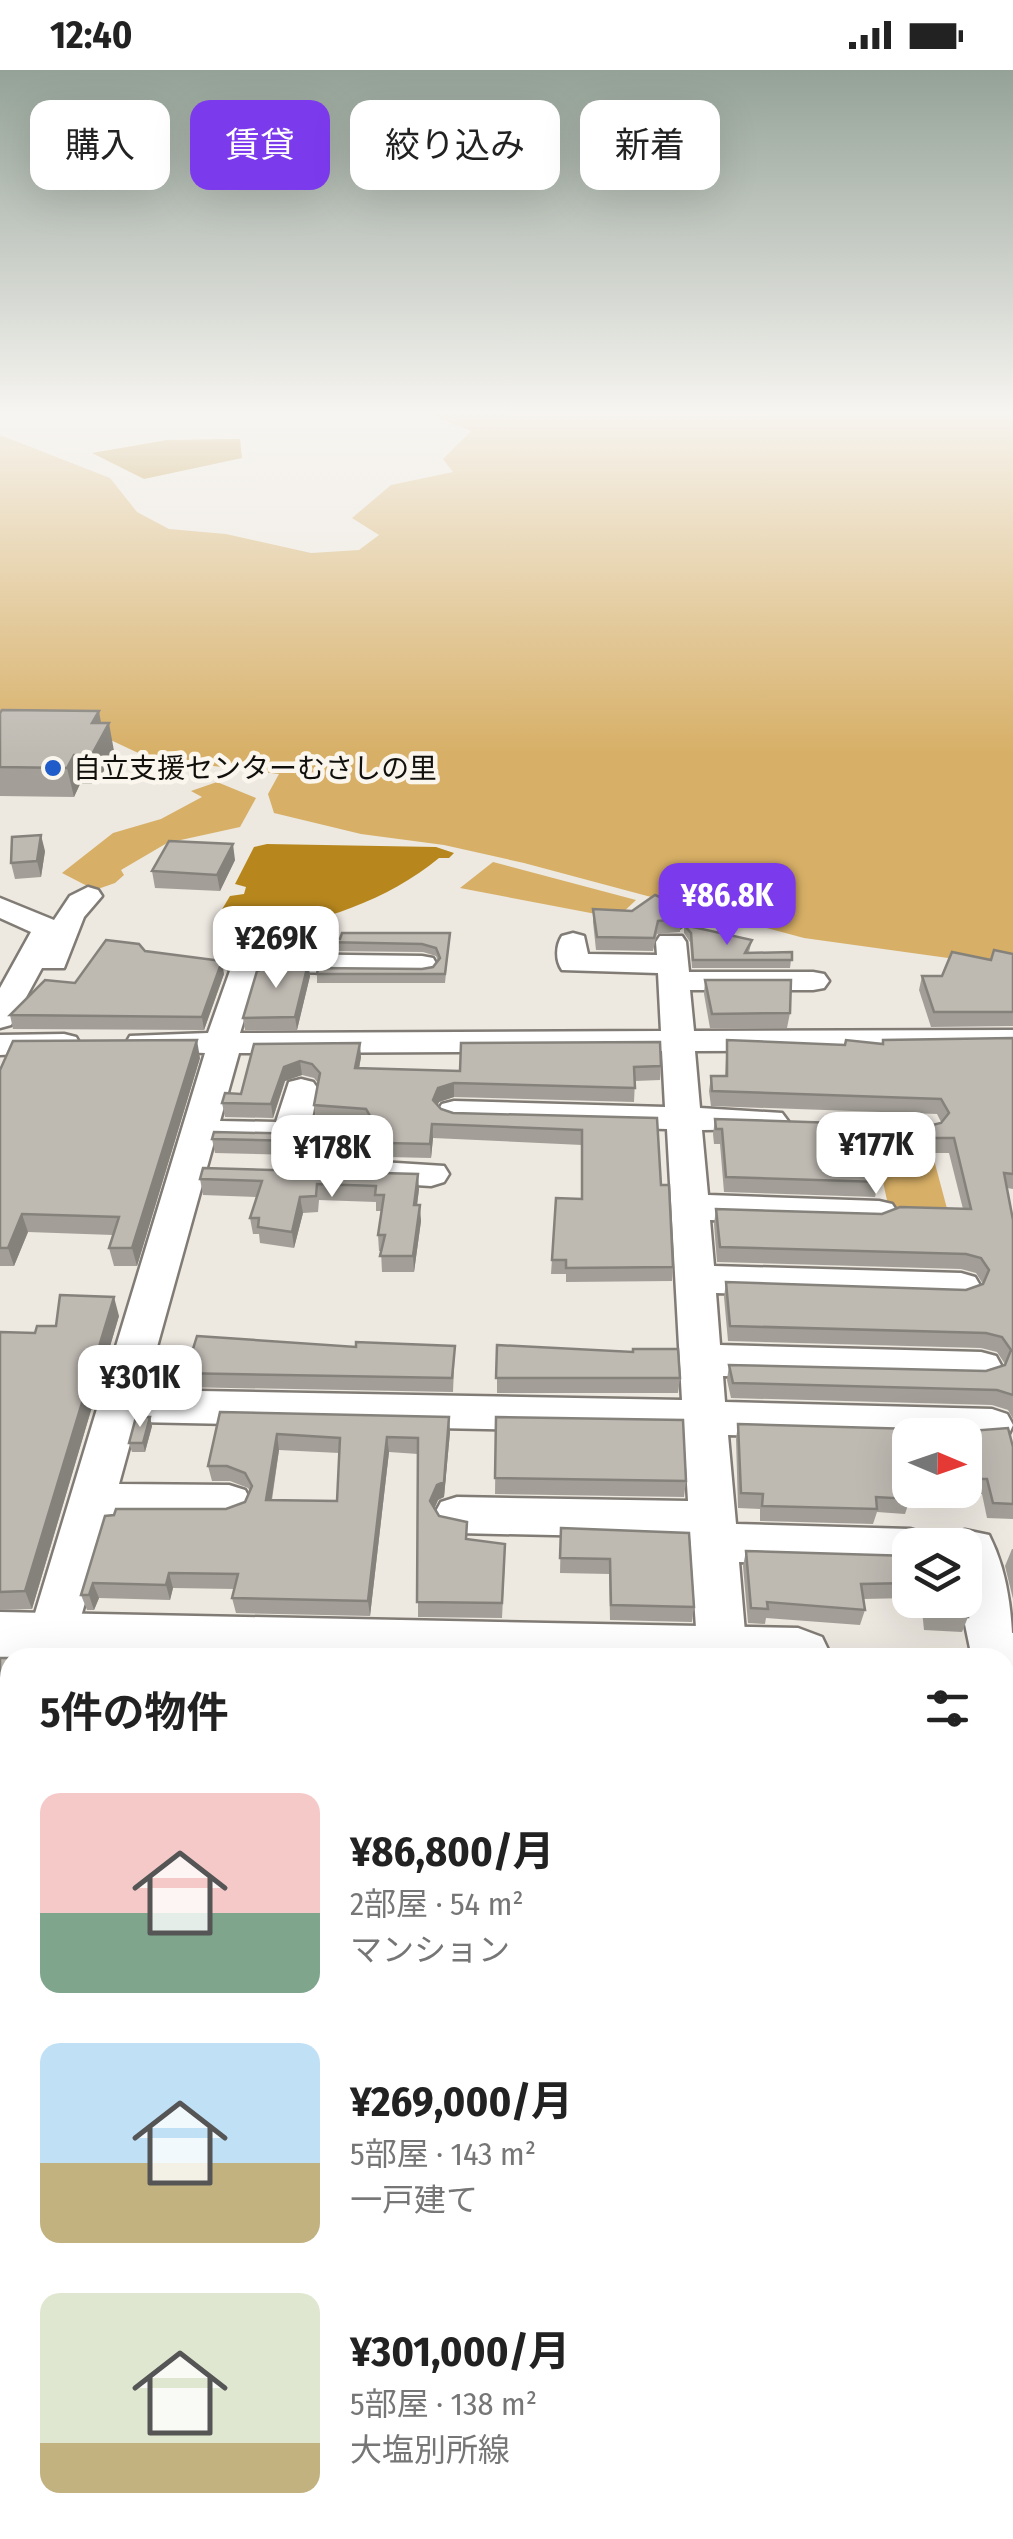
<!DOCTYPE html>
<html lang="ja">
<head>
<meta charset="utf-8">
<style>
	body { margin:0; font-family:"Fira Sans Condensed","Noto Sans JP",sans-serif; background:#f6f6f6; color:#222; height:100vh; display:flex; flex-direction:column; font-size:38px; white-space:nowrap }
	* { box-sizing:border-box; margin:0 }
	p { font-size:32px; color:#767676 }
	.icon { flex:none; width:55px; height:55px; fill:none; stroke:currentColor; stroke-width:2; stroke-linecap:round; stroke-linejoin:round }
	.map { position:relative; flex:1; overflow:hidden }
	.side { position:absolute; left:0px; top:1578px; width:1015px; height:892px; display:flex; flex-direction:column; background:#fff; border-radius:30px 30px 0 0; box-shadow:0 10px 40px #0002 }
	.side>* { flex:none }
	.guide { position:absolute; left:30px; top:30px; width:955px; height:90px; display:flex; gap:20px }
	.needle { width:65px; rotate:92deg }
	.buttons { position:absolute; left:892px; top:1348px; display:grid; gap:20px }
	.buttons a { display:grid; place-items:center; width:90px; height:90px; border-radius:20px; background:#fff; box-shadow:0 10px 40px #0002; font-size:50px }
	.price { position:absolute; translate:-50% -85px; padding:0 22px; border-radius:20px; background:#fff; color:#222; font-size:32px; line-height:65px; filter:drop-shadow(0 2px 5px #0008) }
	.price::after { content:''; position:absolute; left:50%; top:60px; width:30px; height:22px; margin-left:-15px; background:inherit; clip-path:polygon(0 0,100% 0,50% 100%) }
	.price.current { background:#7c3aed; color:#fff }
	ul { padding:0; list-style:none }
	li { display:flex; align-items:center; gap:30px; height:250px; padding:0 40px }
	li span { display:grid; place-items:center; flex:none; width:280px; height:200px; border-radius:20px; color:#555 }
	li>.icon { margin-inline-start:auto }
	span .icon { width:120px; height:120px; fill:#fffc; stroke-width:1 }
	li b { font-size:42px }
	h2 { display:flex; justify-content:space-between; align-items:center; height:120px; padding:0 40px; font-size:42px }
	.tag { padding:0 35px; border-radius:20px; background:#fff; box-shadow:0 10px 40px #0002; font-size:35px; line-height:90px }
	.tag.current { background:#7c3aed; color:#fff }
	.status { display:flex; justify-content:space-between; align-items:center; height:70px; padding:0 50px; background:#fff; direction:ltr }
	.status svg { height:28px; fill:currentColor }
	.map>svg:first-child { display:block }
	.green { fill:#d7af66 }
	.water { fill:#b7871e }
	.lines { fill:none; stroke-linecap:round; stroke-linejoin:round }
	.street-casing { stroke:#807b74; stroke-width:5 }
	.secondary-casing { stroke:#807b74; stroke-width:5 }
	.street { fill:#fff; fill-rule:evenodd }
	.secondary { fill:#fff; fill-rule:evenodd }
	.wall { fill:#a39f98; fill-rule:evenodd }
	.shaded-wall { fill:#85827c }
	.building { fill:#beb9b1; stroke:#85827c; stroke-width:2.5; fill-rule:evenodd }
	.poi-dot { fill:#205cc9; stroke:#fbf6ed; stroke-width:4 }
	.labels { text-anchor:middle; dominant-baseline:central; stroke-width:9; stroke-linejoin:round; paint-order:stroke }
	.far-poi-label { font-size:28px; fill:#11100d; stroke:#fbf6ed; text-anchor:start }
</style>
</head>
<body>
<div class="status"><b>12:40</b><svg viewBox="0 0 49 12"><path d="M0 12V9h3v3zM5 12V6h3v6zM10 12V3h3v9zM15 12V0h3v12zM26 1h20v11H26zM47 4h2v5h-2z"/></svg></div>
<div class="map">
<svg width="1013" height="2469" viewBox="0 0 1013 2469">
	<rect width="100%" height="100%" fill="#ede8e0"/>
	<!-- green -->
	<path class="green" d="M 421,341 L 1013,341 L 1013,897 L 804,868 L 524,793 L 444,775 L 361,764 L 274,743 L 268,724 L 279,704 L 149,688 L 102,666 L 0,661 L 0,365 L 110,408 L 137,442 L 169,459 L 226,464 L 311,483 L 359,480 L 379,465 L 352,448 L 391,415 L 453,402 L 443,389 L 471,361 Z
		M 217,712 L 256,728 L 240,757 L 167,773 L 121,800 L 124,805 L 115,813 L 95,820 L 62,803 L 113,763 L 161,749 L 202,727 L 191,721 Z
		M 493,792 L 636,830 L 617,848 L 460,818 Z
		M 878,1089 L 934,1090 L 949,1146 L 890,1144 Z"/>
	<!-- water -->
	<path class="water" d="M 240,369 L 242,388 L 144,409 L 92,383 L 167,370 Z
		M 267,774 L 436,777 L 454,783 L 449,788 L 439,788 C 379,837 297,862 221,861 L 227,848 L 218,846 L 230,826 L 244,824 L 246,817 L 235,814 L 254,777 Z"/>
	<g class="lines">
		<defs>
			<path id="street" d="M 88,817 L 98,820 L 102,826 L 84,847 L 64,898 L 42,898 L 11,955 L 0,958 L 0,918 L 31,862 L 0,848 L 0,828 L 54,850 L 70,826 Z
				M 573,863 L 584,866 L 588,884 L 657,885 L 656,872 L 660,866 L 682,866 L 686,872 L 689,902 L 813,902 L 824,904 L 829,911 L 824,918 L 813,920 L 690,920 L 694,961 L 1013,960 L 1013,980 L 695,981 L 700,1038 L 782,1043 L 788,1051 L 782,1059 L 702,1060 L 708,1125 L 879,1131 L 892,1134 L 898,1143 L 892,1152 L 879,1155 L 710,1150 L 714,1196 L 961,1203 L 975,1207 L 981,1217 L 975,1227 L 961,1231 L 716,1223 L 720,1275 L 981,1282 L 996,1286 L 1002,1297 L 996,1308 L 981,1312 L 723,1306 L 725,1332 L 992,1339 L 1007,1344 L 1013,1355 L 1007,1368 L 992,1373 L 965,1372 L 965,1365 L 910,1365 L 910,1370 L 728,1365 L 736,1454 L 910,1459 L 926,1464 L 932,1475 L 910,1475 L 910,1497 L 739,1492 L 747,1586 L 698,1588 L 690,1468 L 457,1463 L 441,1458 L 434,1445 L 441,1432 L 457,1427 L 688,1431 L 684,1363 L 136,1352 L 119,1414 L 229,1415 L 245,1420 L 252,1433 L 245,1446 L 229,1451 L 109,1450 L 69,1588 L 33,1588 L 26,1573 L 205,983 L 130,980 L 126,973 L 130,966 L 208,963 L 231,898 L 277,884 L 422,886 L 433,888 L 437,895 L 433,902 L 422,904 L 280,902 L 256,911 L 240,963 L 661,961 L 658,903 L 562,900 C 555,890 556,875 562,866 ZM 662,981 L 665,1037 L 454,1031 L 442,1034 L 437,1042 L 442,1050 L 454,1053 L 667,1059 L 682,1330 L 145,1320 L 214,1072 L 354,1076 L 367,1073 L 372,1065 L 367,1057 L 311,1053 L 318,1019 L 313,1012 L 301,1009 L 289,1012 L 276,1052 L 220,1051 L 239,983 Z
				M 64,964 L 76,967 L 80,974 L 76,981 L 0,985 L 0,965 Z
				M 365,1091 L 444,1096 L 449,1104 L 444,1112 L 431,1116 L 352,1111 L 347,1103 L 352,1095 Z
				M 965,1460 L 989,1465 C 1011,1508 1013,1557 1013,1604 L 1005,1607 L 1005,1588 L 972,1588 L 960,1530 L 965,1530 L 965,1475 L 944,1475 L 949,1465 Z
				M 1013,2198 L 1013,2265 L 1005,2269 L 1005,2201 Z
				M 1005,2344 L 1013,2347 L 1013,2419 L 1005,2415 Z
				M 0,2387 L 10,2387 L 10,2459 L 0,2459 Z
				M 258,2460 L 332,2460 L 331,2469 L 257,2469 Z
				M 553,2460 L 639,2460 L 635,2469 L 549,2469 Z"/>
			<path id="secondary" d="M 0,1542 L 798,1558 L 822,1567 L 832,1588 L 10,1588 L 10,1601 L 0,1600 Z
				M 1005,1562 L 1013,1563 L 1013,1623 L 1005,1622 L 1005,1588 L 973,1588 L 981,1571 Z"/>
		</defs>
		<!-- street casing -->
		<use href="#street" class="street-casing"/>
		<!-- secondary casing -->
		<use href="#secondary" class="secondary-casing"/>
		<!-- street -->
		<use href="#street" class="street"/>
		<!-- secondary -->
		<use href="#secondary" class="secondary"/>
	</g>
	<!-- wall -->
	<path class="wall" d="M 0,643 L 101,653 L 114,681 L 97,714 L 80,714 L 74,727 L 0,726 Z
		M 45,781 L 41,807 L 15,809 L 11,793 Z
		M 235,790 L 220,821 L 155,818 L 152,801 Z
		M 593,839 L 632,841 L 692,840 L 691,853 L 687,855 L 752,870 L 749,882 L 792,882 L 790,898 L 692,898 L 690,872 L 684,863 L 684,857 L 680,860 L 680,862 L 657,864 L 653,881 L 596,880 L 593,852 Z
		M 450,863 L 445,913 L 317,913 L 317,904 L 422,899 L 433,897 L 438,891 L 436,886 L 423,882 L 323,881 L 323,872 L 340,869 Z
		M 145,881 L 224,904 L 204,960 L 13,959 L 10,945 Z
		M 1013,884 L 1013,956 L 931,957 L 919,920 L 922,906 L 942,906 Z
		M 308,894 L 310,906 L 297,960 L 245,960 L 243,948 Z
		M 705,910 L 790,943 L 787,958 L 710,958 L 704,924 Z
		M 1013,968 L 1013,1119 L 1007,1118 L 1013,1150 L 1013,1349 L 1008,1340 L 992,1335 L 731,1328 L 727,1310 L 729,1295 L 986,1301 L 1005,1294 L 997,1282 L 981,1278 L 728,1271 L 724,1227 L 726,1212 L 966,1220 L 983,1214 L 976,1203 L 961,1199 L 717,1192 L 714,1154 L 716,1139 L 882,1144 L 963,1139 L 949,1083 L 872,1083 L 879,1112 L 875,1127 L 724,1122 L 720,1074 L 714,1074 L 713,1064 L 715,1049 L 928,1056 L 941,1052 L 937,1044 L 711,1036 L 709,1021 L 711,1006 L 725,1006 L 727,970 L 845,975 Z
		M 254,974 L 361,987 L 359,999 L 460,1001 L 661,996 L 660,1010 L 635,1011 L 634,1032 L 454,1027 L 439,1032 L 437,1035 L 441,1039 L 453,1043 L 657,1048 L 661,1115 L 673,1197 L 672,1211 L 566,1212 L 566,1204 L 551,1204 L 556,1128 L 582,1129 L 582,1075 L 433,1068 L 431,1088 L 215,1083 L 212,1069 L 353,1065 L 367,1062 L 370,1058 L 367,1053 L 316,1050 L 314,1035 L 318,1013 L 314,1008 L 302,1005 L 285,1011 L 273,1048 L 225,1047 L 222,1033 L 241,1024 Z
		M 200,988 L 137,1196 L 114,1196 L 109,1178 L 113,1165 L 28,1162 L 14,1196 L 0,1196 L 0,1000 Z
		M 203,1098 L 419,1119 L 417,1135 L 421,1151 L 414,1202 L 382,1202 L 381,1181 L 379,1181 L 378,1165 L 381,1141 L 376,1141 L 376,1132 L 319,1130 L 318,1142 L 303,1143 L 294,1178 L 260,1173 L 259,1164 L 253,1164 L 250,1148 L 257,1127 L 203,1125 L 200,1109 Z
		M 119,1246 L 32,1539 L 0,1540 L 0,1262 L 35,1263 L 56,1256 Z
		M 497,1275 L 680,1308 L 678,1323 L 497,1323 Z
		M 455,1276 L 453,1322 L 179,1317 L 176,1303 L 356,1277 Z
		M 220,1342 L 450,1362 L 444,1427 L 438,1430 L 434,1439 L 439,1446 L 467,1469 L 505,1489 L 502,1548 L 418,1547 L 418,1384 L 389,1382 L 370,1546 L 236,1543 L 232,1528 L 235,1519 L 173,1518 L 170,1530 L 99,1528 L 94,1540 L 87,1540 L 81,1525 L 105,1446 L 226,1439 L 245,1432 L 250,1421 L 248,1418 L 230,1411 L 212,1411 L 208,1396 ZM 279,1380 L 339,1383 L 337,1431 L 272,1430 Z
		M 150,1347 L 152,1356 L 145,1382 L 132,1382 L 129,1373 Z
		M 496,1347 L 686,1411 L 684,1427 L 495,1424 Z
		M 738,1354 L 970,1361 L 1013,1377 L 1013,1449 L 987,1448 L 982,1424 L 975,1424 L 968,1390 L 965,1390 L 965,1365 L 910,1365 L 910,1389 L 903,1389 L 910,1429 L 905,1444 L 877,1442 L 873,1454 L 760,1451 L 760,1439 L 738,1438 L 736,1369 Z
		M 561,1458 L 694,1537 L 692,1552 L 610,1550 L 609,1504 L 560,1503 Z
		M 1012,1479 L 1013,1479 L 1013,1529 L 1005,1496 Z
		M 746,1481 L 910,1486 L 910,1528 L 863,1529 L 865,1540 L 860,1555 L 766,1548 L 765,1554 L 748,1553 L 743,1496 Z
		M 921,1530 L 965,1530 L 968,1547 L 962,1562 L 924,1560 Z
		M 1005,1973 L 1013,2001 L 1005,2013 Z"/>
	<!-- shaded-wall -->
	<path class="shaded-wall" d="M 99,641 L 103,664 L 109,653 L 114,681 L 97,714 L 91,686 L 92,653 Z
		M 74,685 L 80,714 L 74,727 L 67,698 Z
		M 41,765 L 45,781 L 41,807 L 37,791 Z
		M 233,774 L 235,790 L 220,821 L 217,805 Z
		M 692,840 L 691,853 L 680,860 L 681,849 L 678,849 Z
		M 222,891 L 224,904 L 204,960 L 202,947 Z
		M 308,894 L 310,906 L 297,960 L 295,947 Z
		M 197,970 L 200,988 L 137,1196 L 132,1178 Z
		M 360,973 L 361,987 L 356,1013 L 355,998 Z
		M 300,991 L 302,1005 L 285,1011 L 273,1048 L 271,1034 L 284,997 Z
		M 454,1013 L 454,1027 L 439,1032 L 434,1044 L 433,1030 L 438,1018 Z
		M 432,1054 L 433,1068 L 431,1088 L 430,1074 Z
		M 418,1104 L 419,1119 L 415,1151 L 414,1135 Z
		M 300,1127 L 303,1143 L 294,1178 L 292,1162 Z
		M 420,1135 L 421,1151 L 414,1202 L 413,1186 Z
		M 22,1144 L 28,1162 L 14,1196 L 8,1178 Z
		M 114,1227 L 119,1246 L 32,1539 L 25,1521 Z
		M 150,1347 L 152,1356 L 145,1382 L 143,1373 Z
		M 449,1347 L 450,1362 L 444,1427 L 438,1430 L 431,1447 L 430,1431 Z
		M 277,1364 L 279,1380 L 269,1445 L 266,1430 Z
		M 387,1367 L 389,1382 L 370,1546 L 368,1531 Z
		M 169,1503 L 173,1518 L 170,1530 L 166,1515 Z
		M 93,1513 L 99,1528 L 94,1540 L 89,1525 Z
		M 10,1621 L 10,1659 L 0,1661 L 0,1650 Z
		M 10,1812 L 10,1856 L 5,1874 L 0,1866 L 0,1847 Z
		M 0,2049 L 7,2058 L 0,2085 Z"/>
	<!-- building -->
	<path class="building" d="M 2,640 L 99,641 L 92,653 L 109,653 L 91,686 L 74,685 L 67,698 L 0,697 L 0,643 Z
		M 41,765 L 37,791 L 11,793 L 12,767 Z
		M 169,771 L 233,774 L 217,805 L 152,801 Z
		M 655,825 L 692,840 L 678,848 L 681,849 L 658,851 L 654,868 L 597,867 L 593,839 L 632,841 Z
		M 684,855 L 752,870 L 745,883 L 792,882 L 792,890 L 693,890 L 691,863 Z
		M 342,863 L 450,863 L 445,904 L 317,904 L 318,898 L 422,899 L 433,897 L 440,888 L 436,878 L 422,874 L 323,872 L 323,868 L 340,869 Z
		M 106,870 L 139,874 L 145,881 L 222,891 L 202,947 L 10,945 L 45,910 L 75,913 Z
		M 994,880 L 1013,884 L 1013,942 L 934,942 L 922,906 L 942,906 L 952,882 L 991,890 Z
		M 279,893 L 308,894 L 295,947 L 243,948 L 257,901 Z
		M 705,910 L 791,910 L 790,943 L 712,944 Z
		M 1013,968 L 1013,1104 L 1004,1103 L 1013,1150 L 1013,1325 L 997,1320 L 733,1313 L 729,1295 L 986,1301 L 1005,1295 L 1011,1280 L 1002,1267 L 986,1263 L 730,1256 L 726,1212 L 966,1220 L 983,1214 L 989,1200 L 981,1188 L 966,1184 L 720,1177 L 716,1139 L 882,1144 L 900,1137 L 971,1139 L 954,1068 L 869,1068 L 879,1112 L 726,1107 L 722,1059 L 716,1059 L 715,1049 L 928,1056 L 941,1053 L 949,1043 L 941,1029 L 712,1021 L 711,1006 L 727,1006 L 727,970 L 845,975 L 846,970 L 883,974 L 883,970 Z
		M 197,970 L 132,1178 L 109,1178 L 119,1147 L 22,1144 L 8,1178 L 0,1178 L 0,1000 L 13,971 Z
		M 660,972 L 661,996 L 634,997 L 635,1018 L 454,1013 L 438,1018 L 433,1030 L 441,1039 L 453,1043 L 657,1048 L 661,1115 L 669,1115 L 673,1197 L 566,1198 L 566,1190 L 552,1190 L 556,1128 L 582,1129 L 582,1060 L 432,1054 L 430,1074 L 212,1069 L 214,1062 L 353,1065 L 367,1062 L 374,1053 L 366,1039 L 314,1035 L 320,1003 L 312,994 L 300,991 L 284,997 L 271,1034 L 222,1033 L 225,1023 L 241,1024 L 254,974 L 360,973 L 355,998 L 460,1001 L 461,973 Z
		M 203,1098 L 418,1104 L 414,1135 L 420,1135 L 413,1186 L 380,1186 L 385,1165 L 378,1165 L 384,1125 L 375,1125 L 376,1116 L 317,1114 L 316,1126 L 300,1127 L 292,1162 L 258,1157 L 259,1148 L 250,1148 L 262,1111 L 200,1109 Z
		M 60,1225 L 114,1227 L 25,1521 L 0,1522 L 0,1262 L 35,1263 L 37,1256 L 56,1256 Z
		M 197,1266 L 356,1277 L 356,1272 L 455,1276 L 452,1308 L 176,1303 L 178,1284 L 192,1282 Z
		M 497,1275 L 633,1282 L 633,1279 L 678,1279 L 680,1308 L 496,1308 Z
		M 220,1342 L 449,1347 L 444,1412 L 437,1415 L 430,1431 L 439,1446 L 467,1452 L 466,1469 L 505,1474 L 502,1533 L 417,1532 L 418,1368 L 387,1367 L 368,1531 L 232,1528 L 238,1504 L 169,1503 L 166,1515 L 93,1513 L 89,1525 L 81,1525 L 105,1446 L 114,1445 L 116,1439 L 226,1439 L 245,1432 L 252,1416 L 245,1403 L 227,1396 L 208,1396 ZM 277,1364 L 340,1368 L 337,1431 L 266,1430 Z
		M 136,1347 L 150,1347 L 143,1373 L 129,1373 Z
		M 496,1347 L 683,1350 L 686,1411 L 495,1408 Z
		M 738,1354 L 914,1359 L 918,1354 L 966,1354 L 970,1361 L 1008,1358 L 1013,1377 L 1013,1434 L 993,1433 L 987,1409 L 981,1409 L 974,1375 L 965,1375 L 965,1365 L 910,1365 L 910,1374 L 901,1374 L 910,1429 L 876,1427 L 877,1439 L 762,1436 L 763,1424 L 741,1423 Z
		M 561,1458 L 689,1463 L 694,1537 L 611,1535 L 610,1489 L 560,1488 Z
		M 965,1479 L 967,1480 L 967,1511 L 965,1513 Z
		M 746,1481 L 910,1486 L 910,1513 L 861,1514 L 865,1540 L 767,1532 L 768,1539 L 751,1538 Z
		M 928,1530 L 965,1530 L 968,1547 L 929,1546 Z
		M 0,1588 L 10,1588 L 10,1621 L 0,1650 Z
		M 0,1656 L 10,1656 L 10,1812 L 0,1847 Z
		M 1005,1973 L 1013,1974 L 1013,2001 L 1005,2002 Z
		M 1005,2076 L 1013,2076 L 1013,2146 L 1005,2158 Z
		M 3,2450 L 10,2450 L 10,2460 L 52,2460 L 104,2467 L 106,2460 L 244,2465 L 243,2469 L 0,2469 L 0,2455 Z
		M 364,2460 L 452,2460 L 451,2469 L 364,2469 Z"/>
	<!-- sky -->
	<linearGradient id="sky" x2="0" y2="1"><stop stop-color="#94a297"/><stop offset="0.5" stop-color="#f7f5f1"/><stop offset="1" stop-color="#f7f5f1" stop-opacity="0"/></linearGradient>
	<rect width="1013" height="686" fill="url(#sky)"/>
	<!-- markers -->
	<circle class="poi-dot" cx="53" cy="698" r="10"/>
	<g class="labels">
		<!-- far-poi labels -->
		<g class="far-poi-label">
			<text x="73" y="698">自立支援センターむさしの里</text>
		</g>
	</g>
</svg>
<div class="buttons">
<a><svg class="needle" viewBox="-14 -14 28 28"><path d="M0-13l5 13h-10z" fill="#e53935"/><path d="M0 13l5-13h-10z" fill="#767676"/></svg></a>
<a><svg class="icon" aria-label="layers" viewBox="0 0 24 24"><path d="M12 4l9 5-9 5-9-5zM3 14l9 5 9-5"/></svg></a>
</div>
<b class="price current" style="left:727px;top:878px">¥86.8K</b>
<b class="price" style="left:276px;top:921px">¥269K</b>
<b class="price" style="left:876px;top:1127px">¥177K</b>
<b class="price" style="left:332px;top:1130px">¥178K</b>
<b class="price" style="left:140px;top:1360px">¥301K</b>
<div class="guide">
<a class="tag">購入</a>
<a class="tag current">賃貸</a>
<a class="tag">絞り込み</a>
<a class="tag">新着</a>
</div>
<section class="side">
<h2>5件の物件<svg class="icon" aria-label="filters" viewBox="0 0 24 24"><path d="M4 7h16M4 17h16"/><circle cx="9" cy="7" r="2"/><circle cx="15" cy="17" r="2"/></svg></h2>
<ul>
<li><span style="background:linear-gradient(#f6c9c9 60%,#7fa58c 0)"><svg class="icon" aria-label="home" viewBox="0 0 24 24"><path d="M3 11l9-7 9 7M6 9v11h12V9"/></svg></span><div><b>¥86,800/月</b><p>2部屋 · 54 m²</p><p>マンション</p></div></li>
<li><span style="background:linear-gradient(#bfe0f5 60%,#c2b280 0)"><svg class="icon" aria-label="home" viewBox="0 0 24 24"><path d="M3 11l9-7 9 7M6 9v11h12V9"/></svg></span><div><b>¥269,000/月</b><p>5部屋 · 143 m²</p><p>一戸建て</p></div></li>
<li><span style="background:linear-gradient(#dfe7d0 75%,#c2b280 0)"><svg class="icon" aria-label="home" viewBox="0 0 24 24"><path d="M3 11l9-7 9 7M6 9v11h12V9"/></svg></span><div><b>¥301,000/月</b><p>5部屋 · 138 m²</p><p>大塩別所線</p></div></li>
</ul>
</section>
</div>
</body>
</html>
